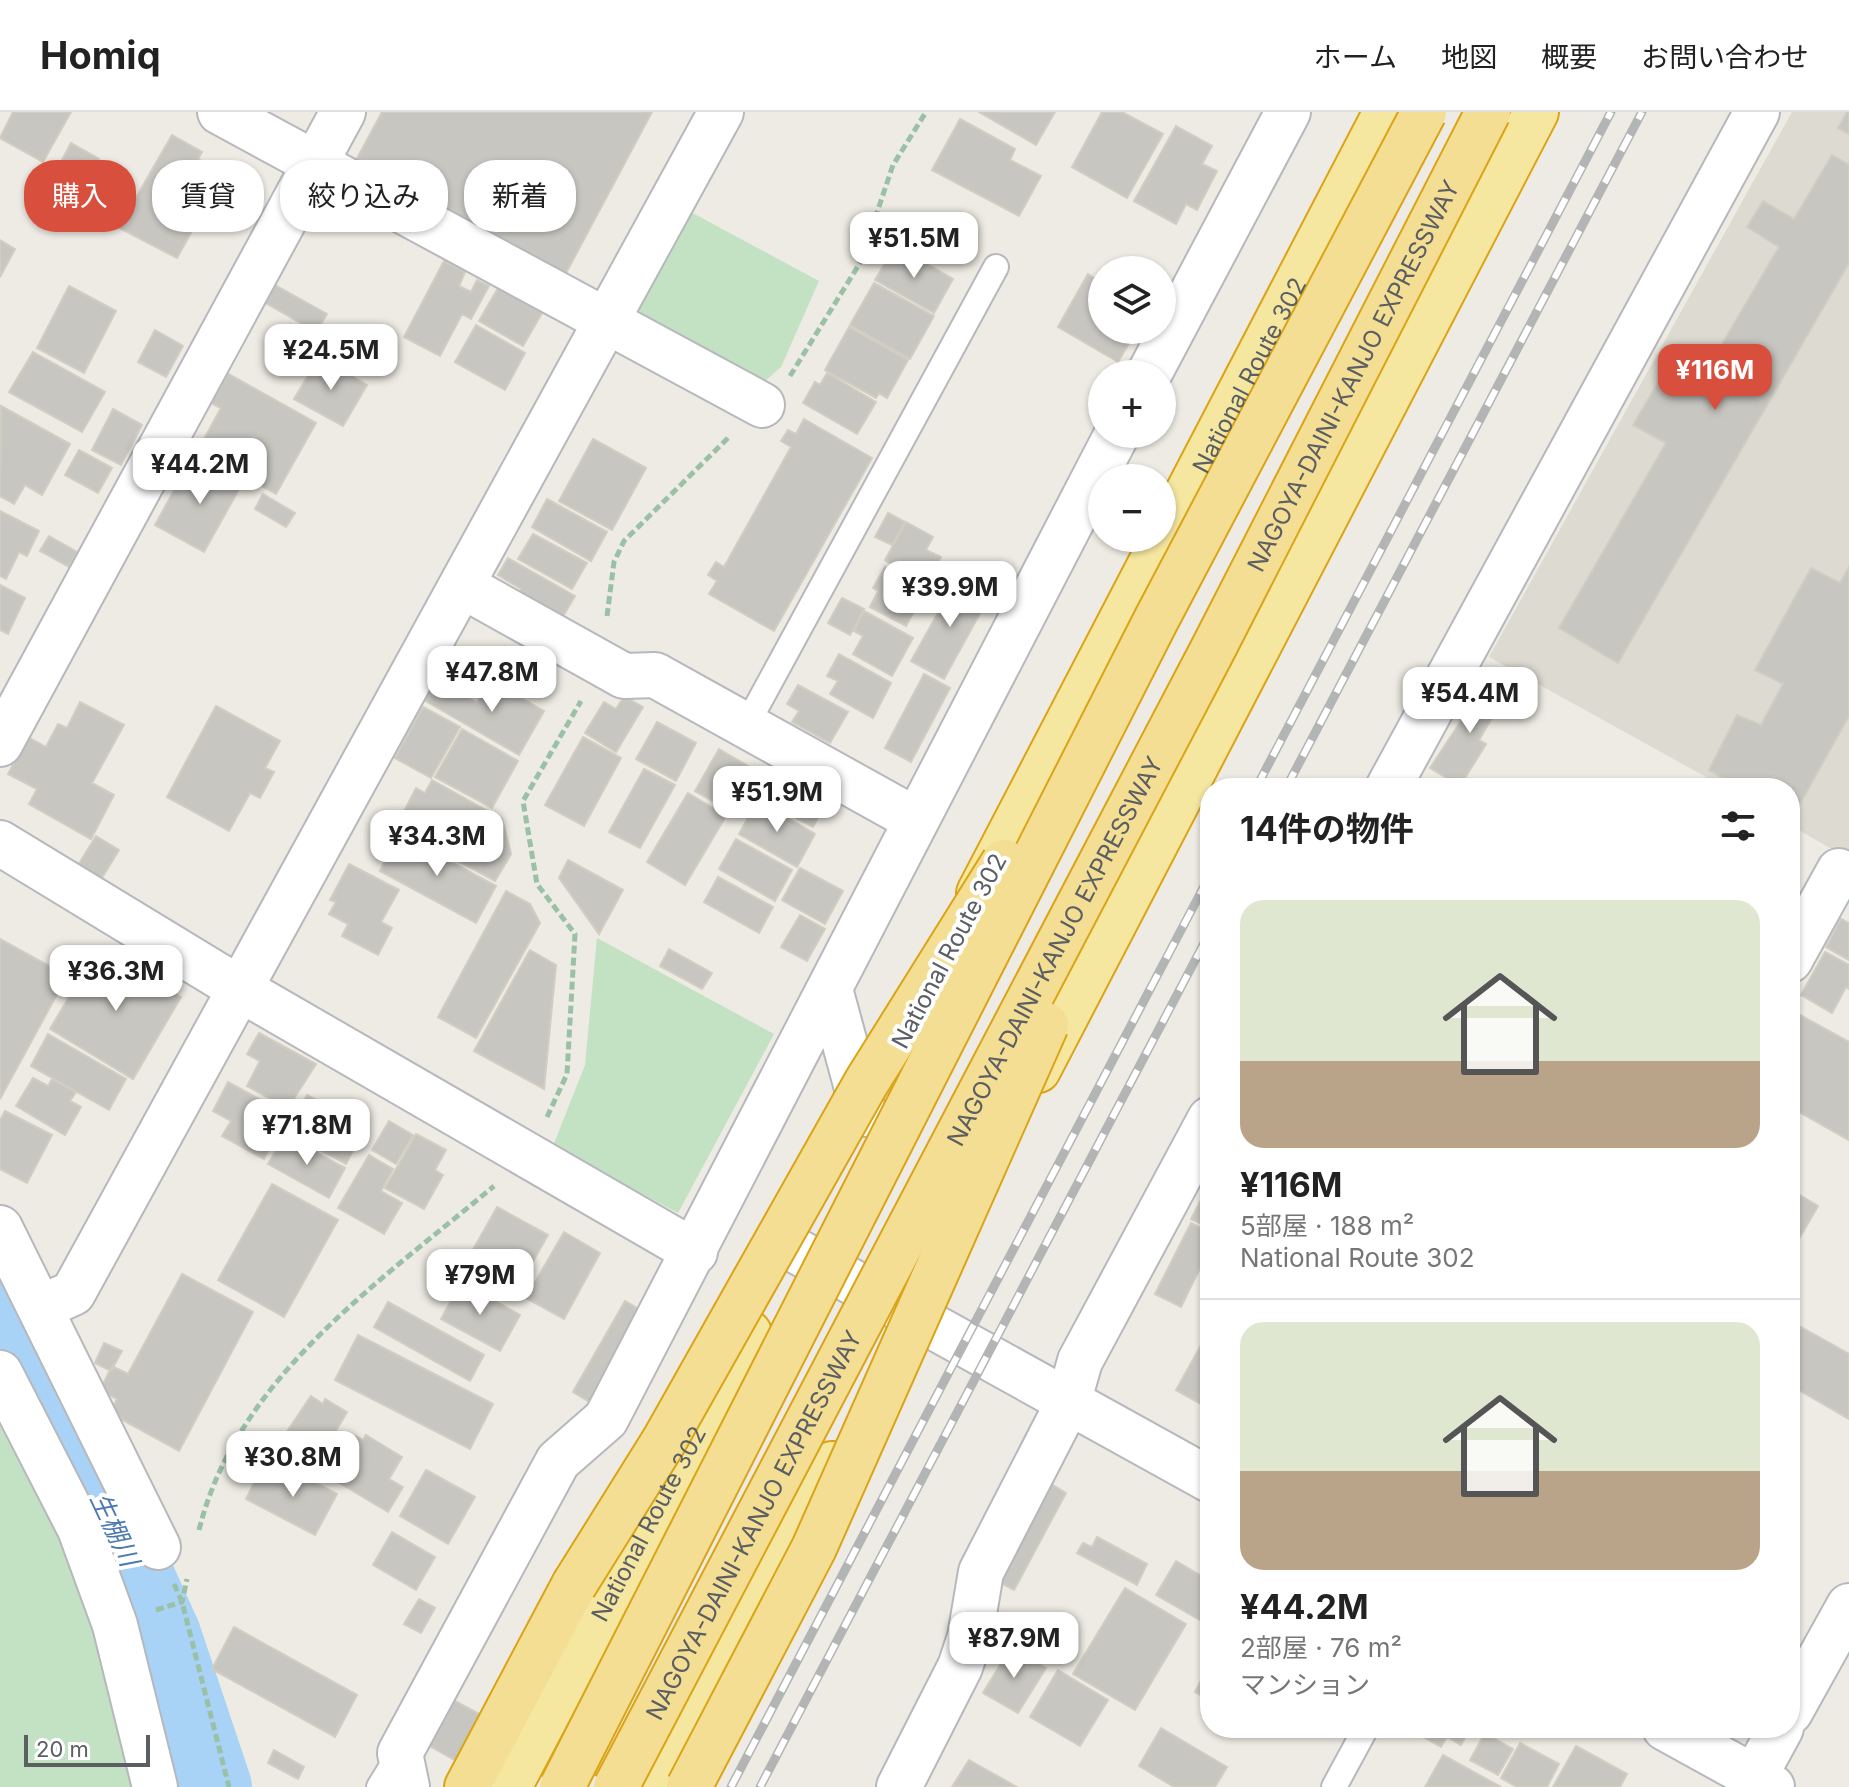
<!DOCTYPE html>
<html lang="ja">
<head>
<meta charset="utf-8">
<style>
	body { margin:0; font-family:Inter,"Noto Sans JP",sans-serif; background:#f2f2f2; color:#222; height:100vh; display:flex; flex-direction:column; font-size:30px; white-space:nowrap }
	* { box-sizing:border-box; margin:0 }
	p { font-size:26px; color:#767676 }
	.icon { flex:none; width:44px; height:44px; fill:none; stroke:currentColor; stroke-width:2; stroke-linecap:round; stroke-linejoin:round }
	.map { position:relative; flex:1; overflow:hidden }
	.sheet { position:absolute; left:1200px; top:666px; width:600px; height:960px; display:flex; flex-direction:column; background:#fff; border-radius:32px; box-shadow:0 2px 6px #0004 }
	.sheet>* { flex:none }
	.top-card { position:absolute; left:24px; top:48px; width:760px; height:72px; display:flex; gap:16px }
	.buttons { position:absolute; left:1088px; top:144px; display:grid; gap:16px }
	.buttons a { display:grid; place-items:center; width:88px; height:88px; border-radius:50%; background:#fff; box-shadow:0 2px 6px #0004; font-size:40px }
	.scale { position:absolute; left:24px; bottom:20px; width:126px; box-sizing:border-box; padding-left:8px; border:4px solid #5b5e62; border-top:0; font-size:22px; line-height:28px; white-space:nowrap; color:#5b5e62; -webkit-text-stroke:6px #fff; paint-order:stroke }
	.price { position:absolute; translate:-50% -68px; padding:0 18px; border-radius:16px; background:#fff; color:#222; font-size:26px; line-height:52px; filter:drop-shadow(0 2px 4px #0008) }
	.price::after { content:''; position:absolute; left:50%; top:48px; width:24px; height:18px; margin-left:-12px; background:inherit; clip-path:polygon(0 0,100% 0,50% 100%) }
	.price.selected { background:#d94f3d; color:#fff }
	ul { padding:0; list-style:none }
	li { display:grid; align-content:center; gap:16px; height:424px; padding:0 40px }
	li+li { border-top:2px solid #e0e0e0 }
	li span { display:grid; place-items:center; height:248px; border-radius:24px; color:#555 }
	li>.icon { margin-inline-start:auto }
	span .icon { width:144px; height:144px; fill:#fffc; stroke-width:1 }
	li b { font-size:34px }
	h2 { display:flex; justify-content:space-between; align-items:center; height:96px; padding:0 40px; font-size:34px }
	.tag { padding:0 28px; border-radius:32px; background:#fff; box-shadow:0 2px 6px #0004; font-size:28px; line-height:72px }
	.tag.selected { background:#d94f3d; color:#fff }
	header { display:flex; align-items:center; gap:48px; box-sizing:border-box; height:112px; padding:0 40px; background:#fff; border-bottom:2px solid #e0e0e0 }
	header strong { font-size:38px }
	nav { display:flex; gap:44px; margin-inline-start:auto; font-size:28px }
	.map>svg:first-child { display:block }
	.education { fill:#dcdad1 }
	.green { fill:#c2e2c3 }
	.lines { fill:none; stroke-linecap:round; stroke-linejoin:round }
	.river { stroke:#a9d2f7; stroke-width:76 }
	.building { fill:#c8c6c0; stroke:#d1cdc2; stroke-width:2 }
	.service-casing { stroke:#b6b8bc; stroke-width:28 }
	.minor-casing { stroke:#b6b8bc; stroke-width:48 }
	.tertiary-casing { stroke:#b6b8bc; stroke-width:48 }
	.trunk-casing { stroke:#dba415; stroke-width:48 }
	.motorway-casing { stroke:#dba415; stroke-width:48 }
	.path { stroke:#9ac0a6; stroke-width:5; stroke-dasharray:8 4; stroke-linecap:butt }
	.service { stroke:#fff; stroke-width:24 }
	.minor { stroke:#fff; stroke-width:44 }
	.tertiary { stroke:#fff; stroke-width:44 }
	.trunk { stroke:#f5e6a0; stroke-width:44 }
	.motorway { stroke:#f3de94; stroke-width:44 }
	.rail-casing { stroke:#b3b4b4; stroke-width:9 }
	.rail { stroke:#fff; stroke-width:6; stroke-dasharray:18; stroke-linecap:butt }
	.motorway-bridge-casing { stroke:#dba415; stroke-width:48; stroke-linecap:butt }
	.motorway-bridge { stroke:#f3de94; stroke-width:44 }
	.labels { text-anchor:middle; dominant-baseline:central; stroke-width:8; stroke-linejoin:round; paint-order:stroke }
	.street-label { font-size:24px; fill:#5b5e62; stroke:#fff }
	.water-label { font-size:26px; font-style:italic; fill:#4b79b0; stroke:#fff }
</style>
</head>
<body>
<header>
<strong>Homiq</strong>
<nav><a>ホーム</a><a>地図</a><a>概要</a><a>お問い合わせ</a></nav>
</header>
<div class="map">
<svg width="1849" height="1675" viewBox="0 0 1849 1675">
	<rect width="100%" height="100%" fill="#edebe3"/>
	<!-- education -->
	<path class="education" d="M 1792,0 L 1849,0 L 1849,747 L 1790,713 L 1790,676 L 1726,676 L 1489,545 Z"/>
	<!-- green -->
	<path class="green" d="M 689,99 L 819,169 L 781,255 L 765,269 L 749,268 L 645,211 L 637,192 Z
		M 597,826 L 774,922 L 678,1101 L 553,1034 L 585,953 Z
		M 0,1292 L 104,1493 L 151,1675 L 0,1675 Z"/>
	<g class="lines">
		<!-- river -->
		<path class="river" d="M 0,1165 L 163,1523 L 214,1675"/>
	</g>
	<!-- building -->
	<path class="building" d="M 13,0 L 71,0 L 43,50 L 0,26 Z
		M 382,0 L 652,0 L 565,163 L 355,50 Z
		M 979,0 L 1055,0 L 1036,33 Z
		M 1102,0 L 1122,0 L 1163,22 L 1127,86 L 1072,55 Z
		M 1847,0 L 1849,0 L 1849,22 L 1838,16 Z
		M 960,7 L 1015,37 L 1010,48 L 1041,64 L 1019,104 L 932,58 Z
		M 1176,14 L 1212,34 L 1202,52 L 1217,59 L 1197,98 L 1186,92 L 1176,112 L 1134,89 Z
		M 172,23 L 202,40 L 198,47 L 221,60 L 197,102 L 189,97 L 182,110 L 193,117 L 177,146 L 110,111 L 127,84 L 134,89 Z
		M 71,31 L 99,47 L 85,75 L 56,59 Z
		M 1832,43 L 1849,53 L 1849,151 L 1618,551 L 1559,516 L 1666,331 L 1633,313 L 1680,233 L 1711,251 L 1779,135 L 1747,115 L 1763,89 L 1794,107 Z
		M 0,128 L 15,137 L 0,165 Z
		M 895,134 L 953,167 L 934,201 L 875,168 Z
		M 444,149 L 465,160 L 459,174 L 471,180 L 477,168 L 489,174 L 471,207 L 462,202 L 440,244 L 404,225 Z
		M 1088,162 L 1102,171 L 1102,218 L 1137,218 L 1118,250 L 1058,215 Z
		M 874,171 L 934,204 L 910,247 L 850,213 Z
		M 275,173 L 327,202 L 316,220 L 266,191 Z
		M 69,174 L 116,199 L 84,261 L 37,236 Z
		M 498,176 L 542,201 L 523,234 L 479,209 Z
		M 476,213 L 525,241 L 505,278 L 455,250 Z
		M 849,215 L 908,248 L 887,286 L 879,281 L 876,286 L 825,258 Z
		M 155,218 L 183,234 L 166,265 L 138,250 Z
		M 33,240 L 105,280 L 82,320 L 9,280 Z
		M 319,245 L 367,273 L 343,314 L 294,287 Z
		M 227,261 L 316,311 L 276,382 L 198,338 L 221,296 L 211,291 Z
		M 827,261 L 876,290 L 857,322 L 803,291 L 815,270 L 820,273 Z
		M 1,294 L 70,332 L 42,383 L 25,373 L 14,392 L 0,384 Z
		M 113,297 L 142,313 L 121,353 L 92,338 Z
		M 804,307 L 872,346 L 774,519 L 709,482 L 717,469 L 708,463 L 716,450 L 724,455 L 791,335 L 781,329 L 788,318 L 796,322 Z
		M 593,327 L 646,356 L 612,418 L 559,389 Z
		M 79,338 L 112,356 L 98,381 L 65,363 Z
		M 201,347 L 243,370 L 204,440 L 155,413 L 178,371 L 186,375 Z
		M 263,382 L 295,401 L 286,415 L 255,397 Z
		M 547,387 L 607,420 L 591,449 L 532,415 Z
		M 0,399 L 39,419 L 27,444 L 19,440 L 6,467 L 0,464 Z
		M 888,401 L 905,410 L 892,433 L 875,425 Z
		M 906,410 L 933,425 L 926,438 L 941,445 L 927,471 L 885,448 Z
		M 533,422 L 587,451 L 572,477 L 518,447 Z
		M 49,424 L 77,440 L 69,455 L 40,439 Z
		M 508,446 L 575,484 L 558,513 L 515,488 L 521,477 L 498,463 Z
		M 885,455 L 926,477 L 906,514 L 870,495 L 878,479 L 873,476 Z
		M 1849,455 L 1849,604 L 1792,706 L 1790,676 L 1740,676 L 1709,658 L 1737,603 L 1761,613 L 1783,572 L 1755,558 L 1811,456 L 1840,471 Z
		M 957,467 L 989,485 L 944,567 L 911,549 Z
		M 0,473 L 25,486 L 8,522 L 0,518 Z
		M 842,486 L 864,497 L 850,523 L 828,511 Z
		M 864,499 L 913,526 L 892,564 L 853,542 L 863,524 L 854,519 Z
		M 839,542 L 891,571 L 873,606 L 830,582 L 838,569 L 827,564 Z
		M 924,562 L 950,576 L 911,650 L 885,636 Z
		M 1490,565 L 1509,576 L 1479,628 L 1486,632 L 1460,674 L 1430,656 Z
		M 490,568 L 544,599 L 519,643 L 424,588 L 431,576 L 443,582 L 448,575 L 477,591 Z
		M 798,573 L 848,600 L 830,631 L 792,610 L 799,599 L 787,592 Z
		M 624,584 L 643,595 L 616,640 L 585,621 L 604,590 L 616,597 Z
		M 80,590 L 124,613 L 92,671 L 114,683 L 91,727 L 29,692 L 37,677 L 8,662 L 28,625 L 46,635 L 58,612 L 67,616 Z
		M 216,594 L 280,629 L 265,656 L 274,660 L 260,686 L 250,681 L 229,719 L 167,685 Z
		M 423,595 L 460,615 L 431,666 L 395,646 Z
		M 657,610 L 696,631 L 676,669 L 636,647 Z
		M 462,617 L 518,649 L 492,696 L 435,665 Z
		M 583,625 L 621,646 L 584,714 L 545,693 Z
		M 719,637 L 753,657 L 729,698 L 695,679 Z
		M 778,653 L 831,682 L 813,715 L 759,686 Z
		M 644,657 L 675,673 L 640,736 L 609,720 Z
		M 432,668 L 502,707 L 511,742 L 495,769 L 401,718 L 409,704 L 403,701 L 416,676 L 425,681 Z
		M 688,681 L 726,704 L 685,773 L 647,750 Z
		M 757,689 L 815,722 L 797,755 L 739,722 Z
		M 395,720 L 496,774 L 476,811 L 380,759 L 386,746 L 382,744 Z
		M 96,724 L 119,738 L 100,769 L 77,755 Z
		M 736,727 L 792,758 L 775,789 L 719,757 Z
		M 568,748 L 623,778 L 599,822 L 559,766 Z
		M 349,752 L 399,778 L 381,810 L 392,816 L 378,843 L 342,824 L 348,812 L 329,802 L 336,790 L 330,788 Z
		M 800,756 L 843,779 L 825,812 L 782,788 Z
		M 718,765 L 773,795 L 759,821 L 704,790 Z
		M 506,779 L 530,792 L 540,811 L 476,926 L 438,905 Z
		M 800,803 L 825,817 L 807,849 L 781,835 Z
		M 1841,807 L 1849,811 L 1849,848 L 1826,835 Z
		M 0,827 L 67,864 L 0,987 Z
		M 98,836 L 181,885 L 133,967 L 50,917 Z
		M 669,837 L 712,861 L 702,877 L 660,854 Z
		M 530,838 L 556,853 L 544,977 L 474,939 Z
		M 1825,840 L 1849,853 L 1849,877 L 1846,875 L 1832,901 L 1801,883 Z
		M 1800,903 L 1849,930 L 1849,1028 L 1790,995 L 1790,920 Z
		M 259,921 L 316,952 L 288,996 L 247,974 L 260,949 L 247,942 Z
		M 48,922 L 126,967 L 109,998 L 31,954 Z
		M 33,966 L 48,974 L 52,967 L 76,980 L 70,989 L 81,995 L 65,1023 L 16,994 Z
		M 228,970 L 288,1003 L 264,1047 L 222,1024 L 231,1009 L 213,999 Z
		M 307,983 L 349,1006 L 346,1011 L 363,1020 L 346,1052 L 287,1020 Z
		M 5,999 L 52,1023 L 27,1071 L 0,1057 L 0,1008 Z
		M 389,1009 L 413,1023 L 396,1052 L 372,1038 Z
		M 416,1022 L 446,1038 L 435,1058 L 443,1063 L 424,1097 L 385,1076 Z
		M 285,1024 L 345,1056 L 329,1086 L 268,1052 Z
		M 369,1043 L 393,1057 L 381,1079 L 402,1091 L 384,1122 L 338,1096 Z
		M 272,1072 L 338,1108 L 284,1205 L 218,1168 Z
		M 1790,1077 L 1818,1094 L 1790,1142 Z
		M 1203,1084 L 1210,1087 L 1210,1116 L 1191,1107 Z
		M 497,1095 L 548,1123 L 513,1185 L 462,1157 Z
		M 1191,1111 L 1210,1121 L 1210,1136 L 1181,1195 L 1155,1182 Z
		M 564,1120 L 600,1141 L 564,1207 L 526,1186 Z
		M 182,1162 L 253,1200 L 179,1339 L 110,1301 L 117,1287 L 100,1278 L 112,1254 L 128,1262 Z
		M 461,1170 L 520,1203 L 500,1239 L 441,1207 Z
		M 625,1189 L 646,1201 L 593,1292 L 573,1280 Z
		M 388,1190 L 484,1243 L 470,1269 L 374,1215 Z
		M 1801,1215 L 1849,1242 L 1849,1307 L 1790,1273 L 1790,1233 Z
		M 1210,1217 L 1210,1297 L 1176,1278 Z
		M 358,1223 L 493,1292 L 470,1337 L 335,1268 Z
		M 104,1231 L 122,1239 L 111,1259 L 95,1251 Z
		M 311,1284 L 323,1292 L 325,1287 L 347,1300 L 336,1319 L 342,1322 L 330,1342 L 335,1345 L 322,1368 L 270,1338 L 277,1325 L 282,1327 Z
		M 366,1323 L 402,1345 L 389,1367 L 403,1375 L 388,1400 L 331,1366 L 356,1324 L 363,1328 Z
		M 283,1354 L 337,1382 L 315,1423 L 246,1387 L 258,1363 L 273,1371 Z
		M 426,1358 L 475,1385 L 448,1432 L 400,1404 Z
		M 1048,1370 L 1066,1381 L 1014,1478 L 995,1468 Z
		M 392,1420 L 435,1445 L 416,1478 L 373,1453 Z
		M 1097,1425 L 1147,1452 L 1137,1473 L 1077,1441 L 1083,1431 L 1092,1435 Z
		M 1176,1449 L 1210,1469 L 1210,1502 L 1205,1511 L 1156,1483 Z
		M 1125,1476 L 1186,1512 L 1135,1598 L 1073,1562 Z
		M 419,1487 L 435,1496 L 421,1521 L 404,1512 Z
		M 234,1515 L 357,1583 L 335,1625 L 212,1557 Z
		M 1011,1535 L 1046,1556 L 1018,1601 L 983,1581 Z
		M 1210,1551 L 1210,1588 L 1195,1580 Z
		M 1058,1558 L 1108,1588 L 1080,1634 L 1030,1605 Z
		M 453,1588 L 526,1627 L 501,1674 L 428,1633 Z
		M 1161,1616 L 1227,1655 L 1215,1675 L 1174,1675 L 1139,1654 Z
		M 1408,1616 L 1470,1616 L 1461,1633 L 1447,1625 L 1441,1635 Z
		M 1485,1621 L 1513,1637 L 1498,1663 L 1470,1648 Z
		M 1520,1631 L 1559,1652 L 1547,1675 L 1517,1675 L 1501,1666 Z
		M 1576,1634 L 1627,1662 L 1620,1675 L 1553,1675 Z
		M 274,1638 L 304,1655 L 298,1667 L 268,1651 Z
		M 1443,1643 L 1501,1675 L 1425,1675 Z
		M 969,1648 L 1017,1675 L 952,1675 Z"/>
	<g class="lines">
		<defs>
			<path id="service" d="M 746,614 L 996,155
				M 379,1675 L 400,1641
				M 1334,1675 L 1366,1616"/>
			<path id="minor" d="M 220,0 L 762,293
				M 1149,262 L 1288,0
				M 463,474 L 624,564 L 655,563 L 916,708
				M 0,632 L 343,0
				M 1388,676 L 1757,0
				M 0,731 L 240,877 L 695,1140
				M 1790,848 L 1839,759 L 1849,765
				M 830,877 L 864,1002
				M 0,1116 L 158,1435
				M 40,1196 L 73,1181 L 721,0
				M 0,1261 L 80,1417 L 115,1513 L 155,1675
				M 1790,1600 L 1849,1494
				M 407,1675 L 400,1641 L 558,1349 L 606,1307 L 1117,322
				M 899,1675 L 960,1555 L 970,1525 L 981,1460 L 1068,1291 L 1080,1249 L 1210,1007
				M 1749,1675 L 1781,1616"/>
			<path id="tertiary" d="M 793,1137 L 1210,1368
				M 1665,1616 L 1772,1675"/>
			<g id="trunk">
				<path id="s1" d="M 979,781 L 1386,0"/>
				<path d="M 1038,958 L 1536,0"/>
				<path id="s2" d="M 509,1675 L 749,1221"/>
				<path d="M 661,1675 L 832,1352"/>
			</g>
			<path id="motorway" d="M 467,1675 L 574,1473"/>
		</defs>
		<!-- service casing -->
		<use href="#service" class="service-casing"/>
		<!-- minor casing -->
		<use href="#minor" class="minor-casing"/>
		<!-- tertiary casing -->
		<use href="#tertiary" class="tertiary-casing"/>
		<!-- trunk casing -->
		<use href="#trunk" class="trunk-casing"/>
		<!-- motorway casing -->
		<use href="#motorway" class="motorway-casing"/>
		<!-- path -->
		<path class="path" d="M 790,264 L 860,151 L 893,53 L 926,0
			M 607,504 L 614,450 L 624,429 L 729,325
			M 547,1005 L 567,962 L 575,822 L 537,772 L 523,689 L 581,589
			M 199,1418 C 237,1265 380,1170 494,1074
			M 174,1472 L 182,1490 L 229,1675
			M 156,1498 L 182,1490 L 187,1467"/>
		<!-- service -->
		<use href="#service" class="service"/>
		<!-- minor -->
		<use href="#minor" class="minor"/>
		<!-- tertiary -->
		<use href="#tertiary" class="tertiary"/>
		<!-- trunk -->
		<use href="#trunk" class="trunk"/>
		<!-- motorway -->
		<use href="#motorway" class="motorway"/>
		<defs>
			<path id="rail" d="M 1256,676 L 1611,0
				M 1286,676 L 1642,0
				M 731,1675 L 1210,763
				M 760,1675 L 1210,820"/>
		</defs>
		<!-- rail casing -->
		<use href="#rail" class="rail-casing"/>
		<!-- rail -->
		<use href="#rail" class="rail"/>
		<defs>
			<g id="motorway-bridge">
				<path d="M 574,1473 L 664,1329 L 866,971 L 1004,750"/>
				<path d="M 562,1675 L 1156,508 L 1424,0"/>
				<path id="s3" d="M 616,1675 L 1213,537 L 1488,0"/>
				<path d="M 689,1675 L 814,1436 L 1046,913"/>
			</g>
		</defs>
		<!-- motorway-bridge casing -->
		<use href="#motorway-bridge" class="motorway-bridge-casing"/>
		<!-- motorway-bridge -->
		<use href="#motorway-bridge" class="motorway-bridge"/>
	</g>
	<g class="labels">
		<!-- street labels -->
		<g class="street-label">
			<text stroke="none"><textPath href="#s3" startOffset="1592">NAGOYA-DAINI-KANJO EXPRESSWAY</textPath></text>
			<text stroke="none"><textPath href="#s1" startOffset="584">National Route 302</textPath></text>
			<text transform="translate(949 839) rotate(-62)">National Route 302</text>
			<text stroke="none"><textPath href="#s3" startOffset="944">NAGOYA-DAINI-KANJO EXPRESSWAY</textPath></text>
			<text stroke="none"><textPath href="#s2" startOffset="298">National Route 302</textPath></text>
			<text stroke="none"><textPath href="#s3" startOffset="296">NAGOYA-DAINI-KANJO EXPRESSWAY</textPath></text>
		</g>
		<!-- water labels -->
		<g class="water-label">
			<text transform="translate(115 1417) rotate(65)">生棚川</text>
		</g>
	</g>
</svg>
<div class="buttons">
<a><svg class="icon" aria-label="layers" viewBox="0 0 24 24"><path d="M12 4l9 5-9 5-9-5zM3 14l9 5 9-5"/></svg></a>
<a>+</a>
<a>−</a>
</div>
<div class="scale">20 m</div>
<b class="price" style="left:914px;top:168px">¥51.5M</b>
<b class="price" style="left:331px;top:280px">¥24.5M</b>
<b class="price selected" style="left:1715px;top:300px">¥116M</b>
<b class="price" style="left:200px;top:394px">¥44.2M</b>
<b class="price" style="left:950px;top:517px">¥39.9M</b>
<b class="price" style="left:492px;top:602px">¥47.8M</b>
<b class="price" style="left:1470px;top:623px">¥54.4M</b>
<b class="price" style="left:777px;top:722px">¥51.9M</b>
<b class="price" style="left:437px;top:766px">¥34.3M</b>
<b class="price" style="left:116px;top:901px">¥36.3M</b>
<b class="price" style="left:307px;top:1055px">¥71.8M</b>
<b class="price" style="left:480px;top:1205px">¥79M</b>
<b class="price" style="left:293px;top:1387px">¥30.8M</b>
<b class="price" style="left:1014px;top:1568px">¥87.9M</b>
<div class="top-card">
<a class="tag selected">購入</a>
<a class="tag">賃貸</a>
<a class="tag">絞り込み</a>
<a class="tag">新着</a>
</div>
<section class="sheet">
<h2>14件の物件<svg class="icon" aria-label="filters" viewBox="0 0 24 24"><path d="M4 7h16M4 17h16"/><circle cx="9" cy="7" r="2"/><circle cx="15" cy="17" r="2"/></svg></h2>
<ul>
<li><span style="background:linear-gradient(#dfe7d0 65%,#b9a48a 0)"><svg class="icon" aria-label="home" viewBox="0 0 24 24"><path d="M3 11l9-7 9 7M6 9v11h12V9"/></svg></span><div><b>¥116M</b><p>5部屋 · 188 m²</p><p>National Route 302</p></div></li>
<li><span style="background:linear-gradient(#dfe7d0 60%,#b9a48a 0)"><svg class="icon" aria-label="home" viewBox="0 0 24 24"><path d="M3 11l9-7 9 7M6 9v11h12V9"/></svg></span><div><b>¥44.2M</b><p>2部屋 · 76 m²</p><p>マンション</p></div></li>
</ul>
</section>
</div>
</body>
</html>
